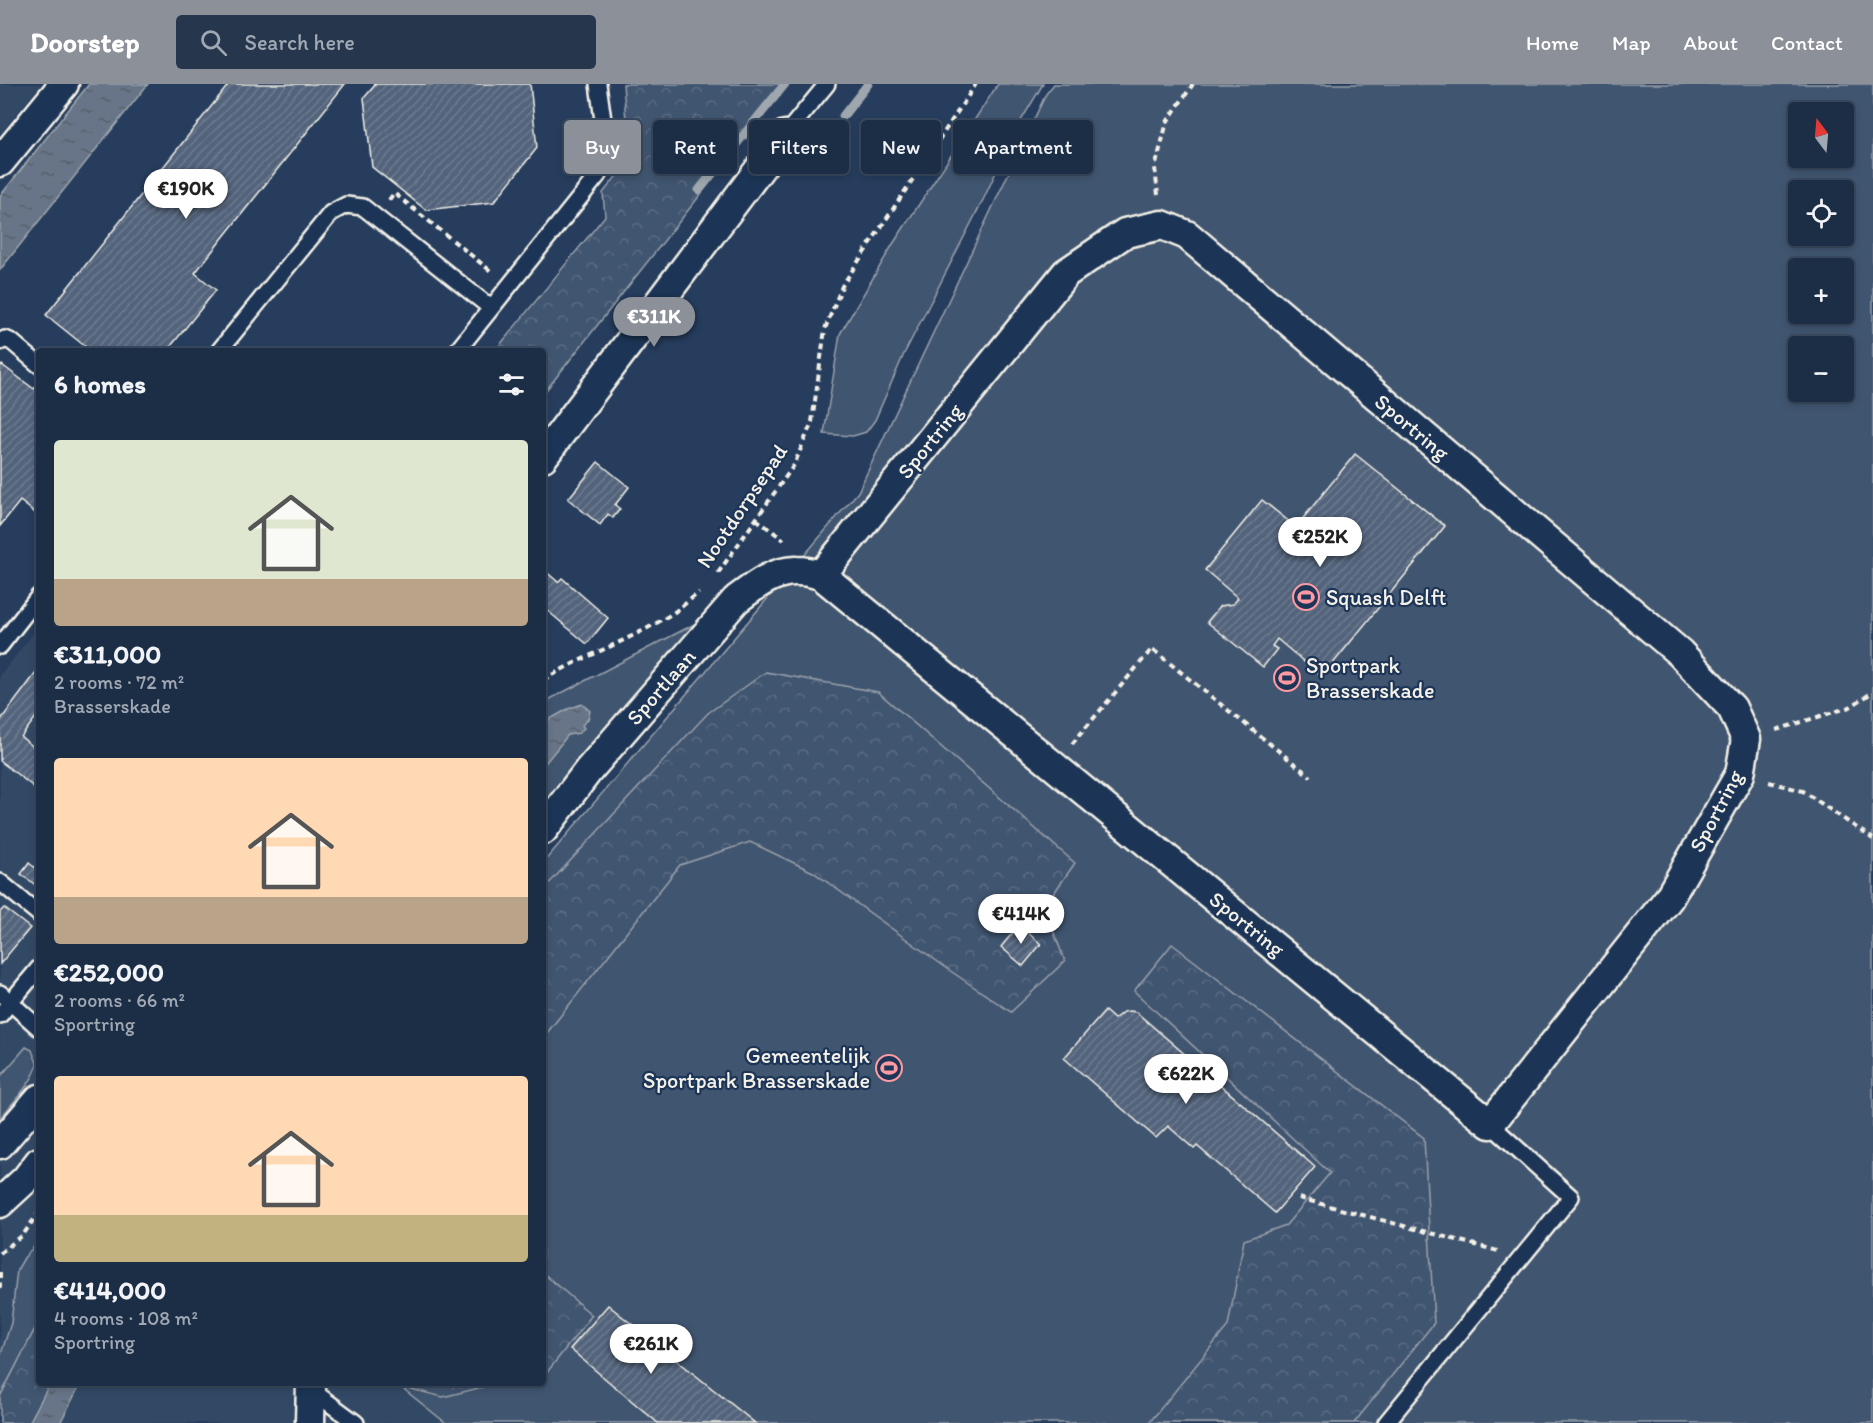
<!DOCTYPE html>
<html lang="en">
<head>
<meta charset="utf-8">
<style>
	body { margin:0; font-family:Itim,sans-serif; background:#25364d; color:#f1f3f6; height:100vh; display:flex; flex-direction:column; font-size:22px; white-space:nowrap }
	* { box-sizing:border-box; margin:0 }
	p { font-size:20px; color:#a0a8b3 }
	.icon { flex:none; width:33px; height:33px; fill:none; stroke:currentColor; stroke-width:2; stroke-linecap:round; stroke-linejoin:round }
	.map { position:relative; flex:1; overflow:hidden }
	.side { position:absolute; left:36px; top:264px; width:510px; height:1038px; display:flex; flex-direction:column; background:#1c2e46; border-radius:6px; box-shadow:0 3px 9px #0003,0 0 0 2px #3a4a5f }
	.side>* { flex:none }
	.guide { position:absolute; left:564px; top:36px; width:570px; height:54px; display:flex; gap:12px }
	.needle { width:39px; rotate:344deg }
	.fabs { position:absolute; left:1788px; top:18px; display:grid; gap:12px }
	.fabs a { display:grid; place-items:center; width:66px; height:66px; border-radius:6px; background:#1c2e46; box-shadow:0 3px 9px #0003,0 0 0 2px #3a4a5f; font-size:30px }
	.price { position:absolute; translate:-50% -51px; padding:0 14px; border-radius:21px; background:#fff; color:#222; font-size:20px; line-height:39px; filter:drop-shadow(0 2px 3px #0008) }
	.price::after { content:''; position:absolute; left:50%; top:36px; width:18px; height:14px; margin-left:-9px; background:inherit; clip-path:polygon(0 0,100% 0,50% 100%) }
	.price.current { background:#8c9099; color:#fff }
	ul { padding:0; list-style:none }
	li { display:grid; align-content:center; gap:12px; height:318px; padding:0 18px }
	li span { display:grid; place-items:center; height:186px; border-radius:6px; color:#555 }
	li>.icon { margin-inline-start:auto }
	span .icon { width:108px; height:108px; fill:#fffc; stroke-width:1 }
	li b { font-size:26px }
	h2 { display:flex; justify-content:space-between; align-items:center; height:72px; padding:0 18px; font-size:26px }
	.tag { padding:0 21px; border-radius:6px; background:#1c2e46; box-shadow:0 3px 9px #0003,0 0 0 2px #3a4a5f; font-size:21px; line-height:54px }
	.tag.current { background:#8c9099; color:#fff }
	header { display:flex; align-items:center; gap:36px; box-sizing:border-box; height:84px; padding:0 30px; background:#8c9099; color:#fff }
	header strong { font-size:28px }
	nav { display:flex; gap:33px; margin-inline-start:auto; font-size:21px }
	.search { width:420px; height:54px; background:#25364d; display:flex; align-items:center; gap:15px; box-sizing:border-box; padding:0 21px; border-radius:6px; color:#a0a8b3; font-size:22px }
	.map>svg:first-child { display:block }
	.built { fill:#334966 }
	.grass { fill:#40546f; stroke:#9aa2ac; stroke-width:1.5; fill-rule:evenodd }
	.forest { fill:url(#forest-crowns); stroke:#9aa2ac; stroke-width:1.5 }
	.water { fill:url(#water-ripples); stroke:#9fa7ae; stroke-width:1.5 }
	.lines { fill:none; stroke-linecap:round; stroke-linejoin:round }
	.stream { stroke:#9fa7ae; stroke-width:9 }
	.building { fill:url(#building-hatch); stroke:#f4f1e8; stroke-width:1.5 }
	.service-casing { stroke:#f4f1e8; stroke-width:20 }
	.minor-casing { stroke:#f4f1e8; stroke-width:33 }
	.path { stroke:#f4f1e8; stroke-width:4; stroke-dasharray:6 4.5; stroke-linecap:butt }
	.service { stroke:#1d3557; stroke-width:15 }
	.minor { stroke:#1d3557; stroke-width:28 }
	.labels { text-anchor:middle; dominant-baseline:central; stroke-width:4.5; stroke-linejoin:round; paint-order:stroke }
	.street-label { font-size:22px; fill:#f4f1e8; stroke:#1d3557 }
	.poi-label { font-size:22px; fill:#f4f1e8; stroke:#1d3557; text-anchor:start }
</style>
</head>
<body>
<header>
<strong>Doorstep</strong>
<div class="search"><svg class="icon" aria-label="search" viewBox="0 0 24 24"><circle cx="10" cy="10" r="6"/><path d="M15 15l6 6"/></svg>Search here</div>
<nav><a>Home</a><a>Map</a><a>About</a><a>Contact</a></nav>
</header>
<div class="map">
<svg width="1873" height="1339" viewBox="0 0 1873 1339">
	<defs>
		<pattern id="forest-crowns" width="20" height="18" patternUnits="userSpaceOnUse" patternTransform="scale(1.5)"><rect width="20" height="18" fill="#40546f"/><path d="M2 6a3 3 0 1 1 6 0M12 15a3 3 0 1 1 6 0" fill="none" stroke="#5c6d84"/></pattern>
		<pattern id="water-ripples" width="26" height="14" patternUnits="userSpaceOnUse" patternTransform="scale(1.5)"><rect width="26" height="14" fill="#677588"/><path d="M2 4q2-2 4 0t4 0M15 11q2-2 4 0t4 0" fill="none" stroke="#585e67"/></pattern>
		<pattern id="building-hatch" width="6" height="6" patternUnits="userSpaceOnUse" patternTransform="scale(1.5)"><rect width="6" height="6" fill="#52647b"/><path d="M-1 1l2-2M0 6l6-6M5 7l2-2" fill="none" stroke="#6c7b8e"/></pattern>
	</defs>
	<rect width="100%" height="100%" fill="#263d5d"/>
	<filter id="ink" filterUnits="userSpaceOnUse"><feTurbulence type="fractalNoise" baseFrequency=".0167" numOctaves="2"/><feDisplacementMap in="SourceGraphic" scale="12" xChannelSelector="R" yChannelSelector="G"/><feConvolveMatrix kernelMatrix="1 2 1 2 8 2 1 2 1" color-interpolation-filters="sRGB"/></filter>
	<g filter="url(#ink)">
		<!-- built -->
		<path class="built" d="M 0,0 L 41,0 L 0,50 Z
			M 39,542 L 39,1299 L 396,1299 L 446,1339 L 0,1339 L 0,592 Z"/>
		<!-- grass -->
		<path class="grass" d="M 998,0 L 1043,0 L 1016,45 L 984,114 L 904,270 L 875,336 L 866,348 L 853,352 L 824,350 L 840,250 L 893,160 Z
			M 1054,0 L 1873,0 L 1873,1339 L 446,1339 L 396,1299 L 543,1299 L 543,779 L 858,408 L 1046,10 ZM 1798,28 L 1844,28 L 1844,74 L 1798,74 ZM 1798,106 L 1844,106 L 1844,152 L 1798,152 ZM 1798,184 L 1844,184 L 1844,230 L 1798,230 ZM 1798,262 L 1844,262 L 1844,308 L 1798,308 Z
			M 710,532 L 611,638 L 543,723 L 543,621 L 552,614 Z
			M 26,963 L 32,966 C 33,970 36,975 37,979 C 38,993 9,1023 0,1034 L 0,993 Z
			M 39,1157 L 39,1237 L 0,1313 L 0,1273 L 11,1239 L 17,1186 L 24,1174 Z"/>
		<!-- forest -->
		<path class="forest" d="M 623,0 L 788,0 L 543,310 L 543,267 L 495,267 L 605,132 L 603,109 L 631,74 L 628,60 Z
			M 766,588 L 878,608 L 1075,779 L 1044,823 L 1065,877 L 1011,928 L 952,888 L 813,788 L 750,758 L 680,781 L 543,954 L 543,806 L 708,629 Z
			M 1172,860 L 1424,1054 L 1434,1239 L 1354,1339 L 1149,1339 L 1228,1242 L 1244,1156 L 1286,1141 L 1330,1089 L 1134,907 Z
			M 543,1189 L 592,1231 L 548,1287 L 543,1288 Z
			M 39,1237 L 39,1299 L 66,1299 L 44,1339 L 0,1339 L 0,1313 Z
			M 386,1299 L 499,1299 L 443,1313 Z"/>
		<!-- water -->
		<path class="water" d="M 89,0 L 148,0 L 0,186 L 0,112 Z
			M 582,620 L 590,627 L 588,635 L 582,641 L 584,644 L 579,649 L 568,651 L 543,682 L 543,639 L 568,625 Z
			M 50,1299 L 81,1299 L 60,1339 L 29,1339 Z"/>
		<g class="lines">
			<!-- stream -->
			<path class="stream" d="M 843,32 L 868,0
				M 699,106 L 785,0"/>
		</g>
		<!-- building -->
		<path class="building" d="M 229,0 L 345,0 L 195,189 L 216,206 L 167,267 L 91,267 L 46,231 Z
			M 373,0 L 530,0 L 537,64 L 494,118 L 426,126 L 372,83 L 364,14 L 375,1 Z
			M 2,281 L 34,305 L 37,301 L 39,302 L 39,429 L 38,431 L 20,417 L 0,442 L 0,283 Z
			M 1355,370 L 1445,442 L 1322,593 L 1277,555 L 1272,562 L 1277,565 L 1263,583 L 1207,538 L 1220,522 L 1233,520 L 1238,514 L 1205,486 L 1262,416 L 1296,443 Z
			M 598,378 L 629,403 L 615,421 L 620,425 L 613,434 L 608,430 L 600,441 L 568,415 Z
			M 543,485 L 558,498 L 562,494 L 608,534 L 587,560 L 543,523 Z
			M 39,585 L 39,629 L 21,653 L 39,667 L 39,707 L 0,677 L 0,637 Z
			M 29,779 L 39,787 L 39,799 L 37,802 L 21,790 Z
			M 4,824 L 30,844 L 0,880 L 0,828 Z
			M 1019,841 L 1041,860 L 1023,882 L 1001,863 Z
			M 1105,927 L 1114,935 L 1123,928 L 1130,927 L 1136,928 L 1315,1083 L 1275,1129 L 1197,1062 L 1194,1065 L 1168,1042 L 1156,1054 L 1064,974 Z
			M 608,1221 L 755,1339 L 658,1339 L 570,1265 Z"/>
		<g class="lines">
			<defs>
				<path id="service" d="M 785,51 L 827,0
					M 0,258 L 5,255 L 12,258 L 39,281
					M 219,267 L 331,129 L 346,121 L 363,123 L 491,224
					M 457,267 L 598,91 L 607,65 L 598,0
					M 0,562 L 39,512
					M 0,798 L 39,830
					M 0,909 L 39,944
					M 0,931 L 39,884
					M 310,1305 L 356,1339
					M 1386,1339 L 1571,1113 L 1490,1040"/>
				<path id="minor" d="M 0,78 L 64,0
					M 543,373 L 785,51
					M 543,746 L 588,687 L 736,516 C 753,503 774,486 797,487 C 805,487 814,489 821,491 L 1490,1040 L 1669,814 L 1740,690 L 1746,655 L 1732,624 L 1680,569 L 1187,151 L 1162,141 L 1125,149 L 1066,189 L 821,491
					M 0,1060 L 39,1015
					M 0,1119 L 26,1095 L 39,1078
					M 310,1339 L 311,1299"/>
			</defs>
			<!-- service casing -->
			<use href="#service" class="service-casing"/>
			<!-- minor casing -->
			<use href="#minor" class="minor-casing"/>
			<!-- path -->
			<path class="path" d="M 1158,111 L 1155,84 L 1167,38 L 1193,0
				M 389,116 L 394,109 L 492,188
				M 756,435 L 784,456
				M 718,489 L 794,381 L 812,338 L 825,245 L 842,202 L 976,0
				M 543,596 C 585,571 632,556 673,529 C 682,523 690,515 699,509
				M 1776,646 L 1850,623 L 1873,608
				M 1072,660 L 1152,565 L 1311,693
				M 1769,698 L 1803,707 L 1873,755
				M 1299,1114 L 1498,1167
				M 0,1169 L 23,1151 L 39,1128
				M 0,1188 L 0,1207"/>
			<!-- service -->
			<use href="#service" class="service"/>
			<!-- minor -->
			<use href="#minor" class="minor"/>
		</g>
	</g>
	<!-- icons -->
	<defs>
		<symbol id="stadium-ring" viewBox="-11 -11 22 22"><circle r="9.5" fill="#1d3557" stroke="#ff9aa2" stroke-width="1.5"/><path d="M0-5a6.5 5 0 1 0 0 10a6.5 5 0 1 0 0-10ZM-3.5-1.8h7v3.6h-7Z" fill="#ff9aa2"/></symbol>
	</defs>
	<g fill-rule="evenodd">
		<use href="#stadium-ring" x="1291" y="498" width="30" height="30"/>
		<use href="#stadium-ring" x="1272" y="579" width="30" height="30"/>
		<use href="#stadium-ring" x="874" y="969" width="30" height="30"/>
	</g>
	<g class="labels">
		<!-- street labels -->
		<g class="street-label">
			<text transform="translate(1412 343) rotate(40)">Sportring</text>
			<text transform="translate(930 357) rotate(-51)">Sportring</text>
			<text transform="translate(742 422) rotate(-56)">Nootdorpsepad</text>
			<text transform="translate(661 603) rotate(-49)">Sportlaan</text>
			<text transform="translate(1716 727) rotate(-62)">Sportring</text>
			<text transform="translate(1247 840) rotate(39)">Sportring</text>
		</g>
		<!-- poi labels -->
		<g class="poi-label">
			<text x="1326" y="513">Squash Delft</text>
			<text x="1306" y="581">Sportpark<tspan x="1306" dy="25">Brasserskade</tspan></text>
			<text x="870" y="971" text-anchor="end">Gemeentelijk<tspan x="870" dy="25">Sportpark Brasserskade</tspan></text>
		</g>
	</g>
</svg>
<div class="fabs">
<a><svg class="needle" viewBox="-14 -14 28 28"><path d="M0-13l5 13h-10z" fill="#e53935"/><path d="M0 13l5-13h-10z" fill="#a0a8b3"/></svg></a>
<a><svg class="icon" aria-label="locate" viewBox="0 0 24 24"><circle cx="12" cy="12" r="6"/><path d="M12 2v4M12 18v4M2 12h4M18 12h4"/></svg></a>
<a>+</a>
<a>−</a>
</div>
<b class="price" style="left:186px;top:136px">€190K</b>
<b class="price current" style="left:654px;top:264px">€311K</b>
<b class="price" style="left:1320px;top:484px">€252K</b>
<b class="price" style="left:1021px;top:861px">€414K</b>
<b class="price" style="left:1186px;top:1021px">€622K</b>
<b class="price" style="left:651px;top:1291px">€261K</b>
<div class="guide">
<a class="tag current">Buy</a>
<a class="tag">Rent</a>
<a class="tag">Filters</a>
<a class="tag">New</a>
<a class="tag">Apartment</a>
</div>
<section class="side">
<h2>6 homes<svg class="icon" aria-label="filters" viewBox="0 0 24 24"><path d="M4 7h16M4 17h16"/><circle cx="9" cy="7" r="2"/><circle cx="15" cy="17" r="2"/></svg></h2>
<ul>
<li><span style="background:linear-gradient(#dfe7d0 75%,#b9a48a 0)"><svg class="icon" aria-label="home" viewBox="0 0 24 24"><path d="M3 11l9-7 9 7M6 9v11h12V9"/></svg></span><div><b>€311,000</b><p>2 rooms · 72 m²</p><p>Brasserskade</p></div></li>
<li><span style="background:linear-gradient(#ffd9b3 75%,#b9a48a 0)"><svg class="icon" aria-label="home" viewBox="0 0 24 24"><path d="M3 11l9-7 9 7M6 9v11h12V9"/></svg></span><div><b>€252,000</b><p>2 rooms · 66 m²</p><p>Sportring</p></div></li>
<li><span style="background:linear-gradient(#ffd9b3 75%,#c2b280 0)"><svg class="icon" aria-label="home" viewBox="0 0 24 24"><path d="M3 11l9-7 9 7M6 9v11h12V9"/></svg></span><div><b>€414,000</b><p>4 rooms · 108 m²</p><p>Sportring</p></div></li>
</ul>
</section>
</div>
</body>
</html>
